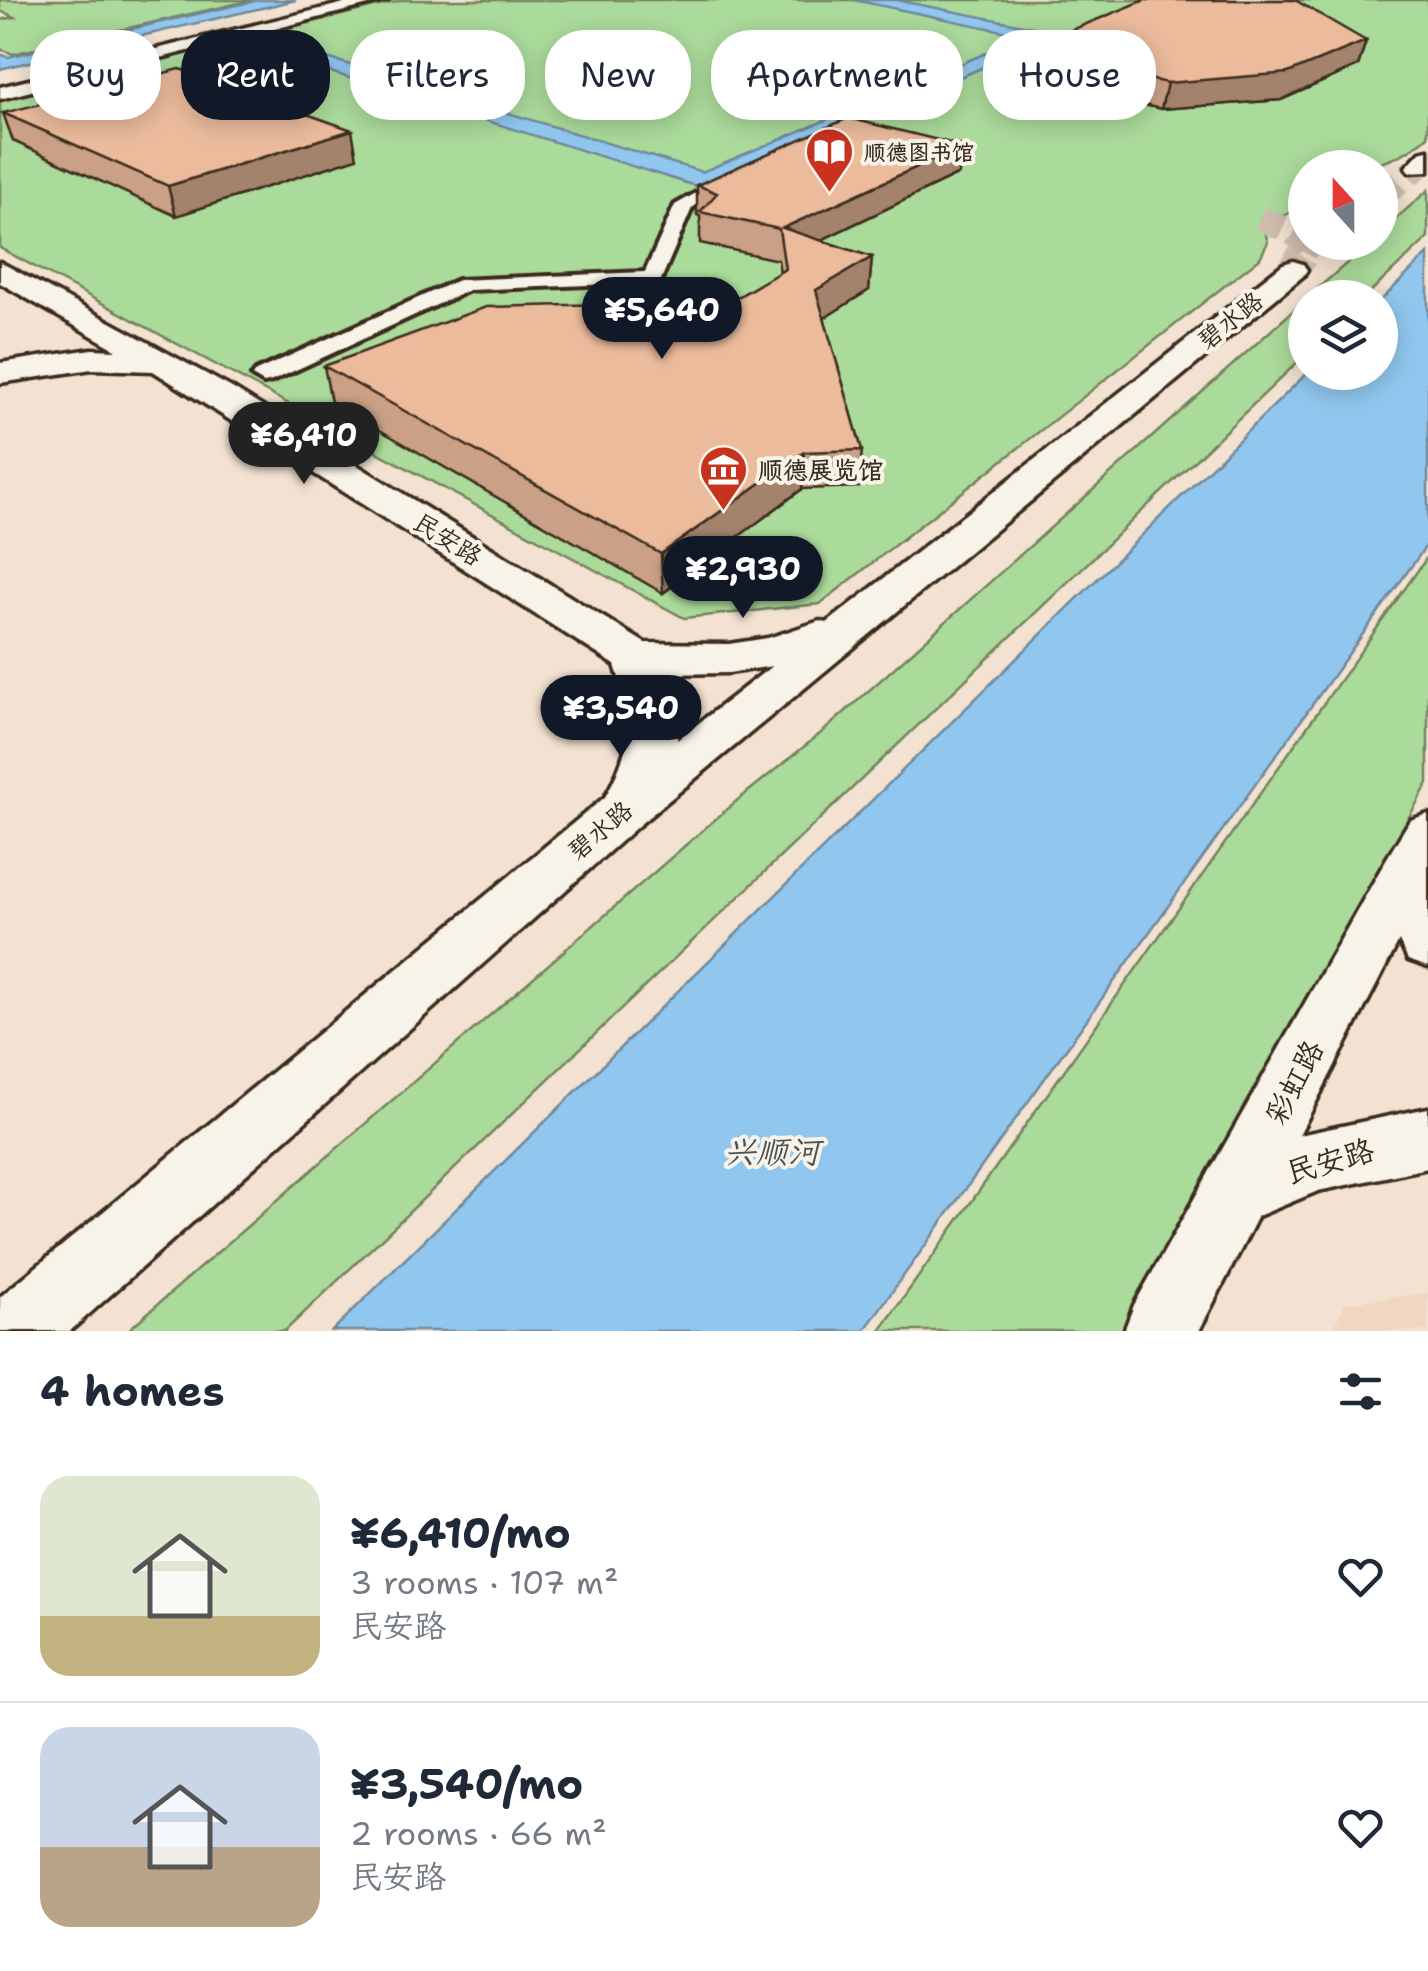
<!DOCTYPE html>
<html lang="en">
<head>
<meta charset="utf-8">
<style>
	body { margin:0; font-family:"Shantell Sans","LXGW WenKai TC",sans-serif; background:#f6f6f7; color:#1f2937; height:100vh; display:flex; flex-direction:column; font-size:38px; white-space:nowrap }
	* { box-sizing:border-box; margin:0 }
	p { font-size:32px; color:#747a83 }
	.icon { flex:none; width:55px; height:55px; fill:none; stroke:currentColor; stroke-width:2; stroke-linecap:round; stroke-linejoin:round }
	.map { position:relative; height:1331px; overflow:hidden }
	.panel { display:flex; flex-direction:column; background:#fff; flex:1 }
	.panel>* { flex:none }
	.banner { position:absolute; left:30px; top:30px; width:1370px; height:90px; display:flex; gap:20px }
	.needle { width:65px; rotate:339deg }
	.controls { position:absolute; left:1288px; top:150px; display:grid; gap:20px }
	.controls a { display:grid; place-items:center; width:110px; height:110px; border-radius:50%; background:#fff; box-shadow:0 5px 25px #0003; font-size:50px }
	.price { position:absolute; translate:-50% -85px; padding:0 22px; border-radius:35px; background:#111827; color:#fff; font-size:32px; line-height:65px; filter:drop-shadow(0 2px 5px #0008) }
	.price::after { content:''; position:absolute; left:50%; top:60px; width:30px; height:22px; margin-left:-15px; background:inherit; clip-path:polygon(0 0,100% 0,50% 100%) }
	.price.current { background:#222; color:#fff }
	ul { padding:0; list-style:none }
	li { display:flex; align-items:center; gap:30px; height:250px; padding:0 40px }
	li+li { border-top:2px solid #e0e1e3 }
	li span { display:grid; place-items:center; flex:none; width:280px; height:200px; border-radius:30px; color:#555 }
	li>.icon { margin-inline-start:auto }
	span .icon { width:120px; height:120px; fill:#fffc; stroke-width:1 }
	li b { font-size:42px }
	h2 { display:flex; justify-content:space-between; align-items:center; height:120px; padding:0 40px; font-size:42px }
	.pill { padding:0 35px; border-radius:40px; background:#fff; box-shadow:0 5px 25px #0003; font-size:35px; line-height:90px }
	.pill.current { background:#111827; color:#fff }
	.map>svg:first-child { display:block }
	.built { fill:#f1d6c1 }
	.green { fill:#abdb9b; stroke:#73825c; stroke-width:2.5 }
	.water { fill:#91c7ef; stroke:#6f889b; stroke-width:2.5 }
	.lines { fill:none; stroke-linecap:round; stroke-linejoin:round }
	.secondary-tunnel-far1 { stroke:#cebdad; stroke-width:25; stroke-dasharray:25 12; stroke-linecap:butt }
	.secondary-tunnel { stroke:#cebdad; stroke-width:31; stroke-dasharray:31 16; stroke-linecap:butt }
	.street-casing { stroke:#3b2a1e; stroke-width:8 }
	.secondary-casing { stroke:#3b2a1e; stroke-width:7 }
	.street { fill:#f7f3e8; fill-rule:evenodd }
	.secondary { fill:#f7f3e8; fill-rule:evenodd }
	.wall { fill:#caa186; stroke:#3b2a1e; stroke-width:2.5 }
	.shaded-wall { fill:#a4836d; stroke:#3b2a1e; stroke-width:2.5 }
	.building { fill:#ebbb9c; stroke:#3b2a1e; stroke-width:2.5 }
	.labels { text-anchor:middle; dominant-baseline:central; stroke-width:8; stroke-linejoin:round; paint-order:stroke }
	.far-poi-label { font-size:22px; font-weight:bold; fill:#3b2a1e; stroke:#f7f3e8; text-anchor:start }
	.street-label { font-size:25px; fill:#3b2a1e; stroke:#f7f3e8 }
	.poi-label { font-size:25px; font-weight:bold; fill:#3b2a1e; stroke:#f7f3e8; text-anchor:start }
	.near-street-label { font-size:30px; fill:#3b2a1e; stroke:#f7f3e8 }
	.near-water-label { font-size:32px; font-style:italic; fill:#505152; stroke:#f7f3e8 }
</style>
</head>
<body>
<div class="map">
<svg width="1428" height="1331" viewBox="0 0 1428 1331">
	<rect width="100%" height="100%" fill="#f3e2d1"/>
	<filter id="ink" filterUnits="userSpaceOnUse"><feTurbulence type="fractalNoise" baseFrequency=".01" numOctaves="2"/><feDisplacementMap in="SourceGraphic" scale="20" xChannelSelector="R" yChannelSelector="G"/><feConvolveMatrix kernelMatrix="1 2 1 2 8 2 1 2 1" color-interpolation-filters="sRGB"/></filter>
	<g filter="url(#ink)">
		<!-- built -->
		<path class="built" d="M 1428,1293 L 1428,1331 L 1332,1331 L 1345,1303 Z"/>
		<!-- green -->
		<path class="green" d="M 0,0 L 253,0 L 13,54 L 0,49 L 0,20 L 15,17 L 0,11 Z
			M 403,0 L 1428,0 L 1428,136 C 1387,172 1356,167 1305,168 L 1305,202 L 1286,215 L 1261,218 L 1268,242 L 1260,258 L 820,604 L 684,618 L 0,248 L 0,99 Z
			M 1428,190 L 1428,238 L 1365,297 L 1308,297 L 1370,243 L 1380,242 L 1380,233 Z
			M 1305,300 L 1305,355 L 285,1331 L 127,1331 L 734,803 L 826,729 Z
			M 1428,556 L 1428,783 L 1123,1331 L 880,1331 Z"/>
		<!-- water -->
		<path class="water" d="M 259,0 L 296,0 L 0,69 L 0,54 L 8,57 Z
			M 854,0 L 896,0 L 1063,33 L 702,188 L 263,51 L 285,45 L 702,172 L 1027,36 Z
			M 1428,254 L 1428,543 L 864,1331 L 332,1331 L 1307,373 L 1380,372 L 1380,301 Z"/>
		<g class="lines">
			<!-- secondary-tunnel-far1 -->
			<path class="secondary-tunnel-far1" d="M 1380,198 L 1418,167
				M 1260,218 L 1295,234 L 1307,247 L 1300,258"/>
			<!-- secondary-tunnel -->
			<path class="secondary-tunnel" d="M 1293,270 L 1302,256"/>
			<defs>
				<path id="street" d="M 696,193 L 705,199 L 692,208 L 660,282 L 469,290 L 272,381 L 264,383 L 252,376 L 256,371 L 458,280 L 645,272 L 675,205 Z"/>
				<path id="secondary" d="M 357,0 L 388,0 L 0,99 L 0,87 Z
					M 1428,150 L 1428,171 L 1409,172 L 1406,167 L 1420,152 Z
					M 1293,261 L 1303,264 L 1307,270 L 1303,276 L 639,825 L 70,1331 L 0,1331 L 0,1297 L 605,797 C 634,745 633,721 615,665 L 153,371 L 92,369 L 0,383 L 0,363 L 92,349 L 117,350 L 0,283 L 0,262 L 232,388 L 645,643 L 729,644 L 768,638 L 820,621 L 827,623 L 1283,264 ZM 772,666 L 677,740 L 676,714 L 663,674 L 729,673 Z
					M 1428,814 L 1428,967 L 1408,960 L 1399,941 L 1299,1135 L 1428,1108 L 1428,1168 L 1318,1191 L 1258,1216 L 1199,1331 L 1124,1331 L 1134,1305 L 1387,858 L 1410,820 Z"/>
			</defs>
			<!-- street casing -->
			<use href="#street" class="street-casing"/>
			<!-- secondary casing -->
			<use href="#secondary" class="secondary-casing"/>
			<!-- street -->
			<use href="#street" class="street"/>
			<!-- secondary -->
			<use href="#secondary" class="secondary"/>
		</g>
		<!-- wall -->
		<path class="wall" d="M 1366,41 L 1358,66 L 1281,100 L 1161,109 L 1017,76 L 1020,51 Z
			M 3,113 L 357,158 L 176,216 L 13,141 Z
			M 959,174 L 821,240 L 872,257 L 869,290 L 824,318 L 862,450 L 859,487 L 802,489 L 663,593 L 331,402 L 324,366 L 731,301 L 780,273 L 778,260 L 700,243 L 700,216 L 697,215 L 697,185 Z"/>
		<!-- shaded-wall -->
		<path class="shaded-wall" d="M 1366,41 L 1358,66 L 1281,100 L 1161,109 L 1167,83 Z
			M 352,130 L 357,158 L 176,216 L 168,186 Z
			M 963,146 L 959,174 L 784,258 L 783,228 Z
			M 872,257 L 869,290 L 815,324 L 816,290 Z
			M 804,452 L 802,489 L 663,593 L 661,554 Z"/>
		<!-- building -->
		<path class="building" d="M 1145,0 L 1295,0 L 1366,41 L 1288,73 L 1167,83 L 1020,51 Z
			M 180,69 L 352,130 L 168,186 L 3,113 Z
			M 848,118 L 963,146 L 783,228 L 872,257 L 816,290 L 862,450 L 804,452 L 661,554 L 324,366 L 486,307 L 731,301 L 785,269 L 779,229 L 700,212 L 717,193 L 697,185 Z"/>
	</g>
	<!-- icons -->
	<defs>
		<symbol id="library-pin" viewBox="-11 -11 22 30"><path d="M0 17L-7.5 6A9.5 9.5 0 1 1 7.5 6Z" fill="#c8321e" stroke="#f7f3e8"/><path d="M-6-4Q-3-5.5-.7-3.5V5Q-3 3-6 4ZM6-4Q3-5.5 .7-3.5V5Q3 3 6 4Z" fill="#fff"/></symbol>
		<symbol id="museum-pin" viewBox="-11 -11 22 30"><path d="M0 17L-7.5 6A9.5 9.5 0 1 1 7.5 6Z" fill="#c8321e" stroke="#f7f3e8"/><path d="M0-6L6-3V-2H-6V-3ZM-5-1h2V3h-2ZM-1-1h2V3h-2ZM3-1h2V3H3ZM-6 4H6V6H-6Z" fill="#fff"/></symbol>
	</defs>
	<g fill-rule="evenodd">
		<use href="#library-pin" x="802" y="124" width="55" height="75"/>
		<use href="#museum-pin" x="696" y="442" width="55" height="75"/>
	</g>
	<g class="labels">
		<!-- far-poi labels -->
		<g class="far-poi-label">
			<text x="864" y="152">顺德图书馆</text>
		</g>
		<!-- street labels -->
		<g class="street-label">
			<text transform="translate(1230 320) rotate(-39)">碧水路</text>
			<text transform="translate(448 539) rotate(32)">民安路</text>
			<text transform="translate(600 830) rotate(-40)">碧水路</text>
		</g>
		<!-- poi labels -->
		<g class="poi-label">
			<text x="758" y="470">顺德展览馆</text>
		</g>
		<!-- near-street labels -->
		<g class="near-street-label">
			<text transform="translate(1294 1082) rotate(-62)">彩虹路</text>
			<text transform="translate(1330 1161) rotate(-16)">民安路</text>
		</g>
		<!-- near-water labels -->
		<g class="near-water-label">
			<text x="772" y="1151">兴顺河</text>
		</g>
	</g>
</svg>
<div class="controls">
<a><svg class="needle" viewBox="-14 -14 28 28"><path d="M0-13l5 13h-10z" fill="#e53935"/><path d="M0 13l5-13h-10z" fill="#747a83"/></svg></a>
<a><svg class="icon" aria-label="layers" viewBox="0 0 24 24"><path d="M12 4l9 5-9 5-9-5zM3 14l9 5 9-5"/></svg></a>
</div>
<b class="price" style="left:662px;top:362px">¥5,640</b>
<b class="price current" style="left:304px;top:487px">¥6,410</b>
<b class="price" style="left:743px;top:621px">¥2,930</b>
<b class="price" style="left:621px;top:760px">¥3,540</b>
<div class="banner">
<a class="pill">Buy</a>
<a class="pill current">Rent</a>
<a class="pill">Filters</a>
<a class="pill">New</a>
<a class="pill">Apartment</a>
<a class="pill">House</a>
</div>
</div>
<section class="panel">
<h2>4 homes<svg class="icon" aria-label="filters" viewBox="0 0 24 24"><path d="M4 7h16M4 17h16"/><circle cx="9" cy="7" r="2"/><circle cx="15" cy="17" r="2"/></svg></h2>
<ul>
<li><span style="background:linear-gradient(#dfe7d0 70%,#c2b280 0)"><svg class="icon" aria-label="home" viewBox="0 0 24 24"><path d="M3 11l9-7 9 7M6 9v11h12V9"/></svg></span><div><b>¥6,410/mo</b><p>3 rooms · 107 m²</p><p>民安路</p></div><svg class="icon" aria-label="heart" viewBox="0 0 24 24"><path d="M12 20l-8-8c-3-5 5-10 8-4 3-6 11-1 8 4z"/></svg></li>
<li><span style="background:linear-gradient(#c9d6e8 60%,#b9a48a 0)"><svg class="icon" aria-label="home" viewBox="0 0 24 24"><path d="M3 11l9-7 9 7M6 9v11h12V9"/></svg></span><div><b>¥3,540/mo</b><p>2 rooms · 66 m²</p><p>民安路</p></div><svg class="icon" aria-label="heart" viewBox="0 0 24 24"><path d="M12 20l-8-8c-3-5 5-10 8-4 3-6 11-1 8 4z"/></svg></li>
</ul>
</section>
</body>
</html>
